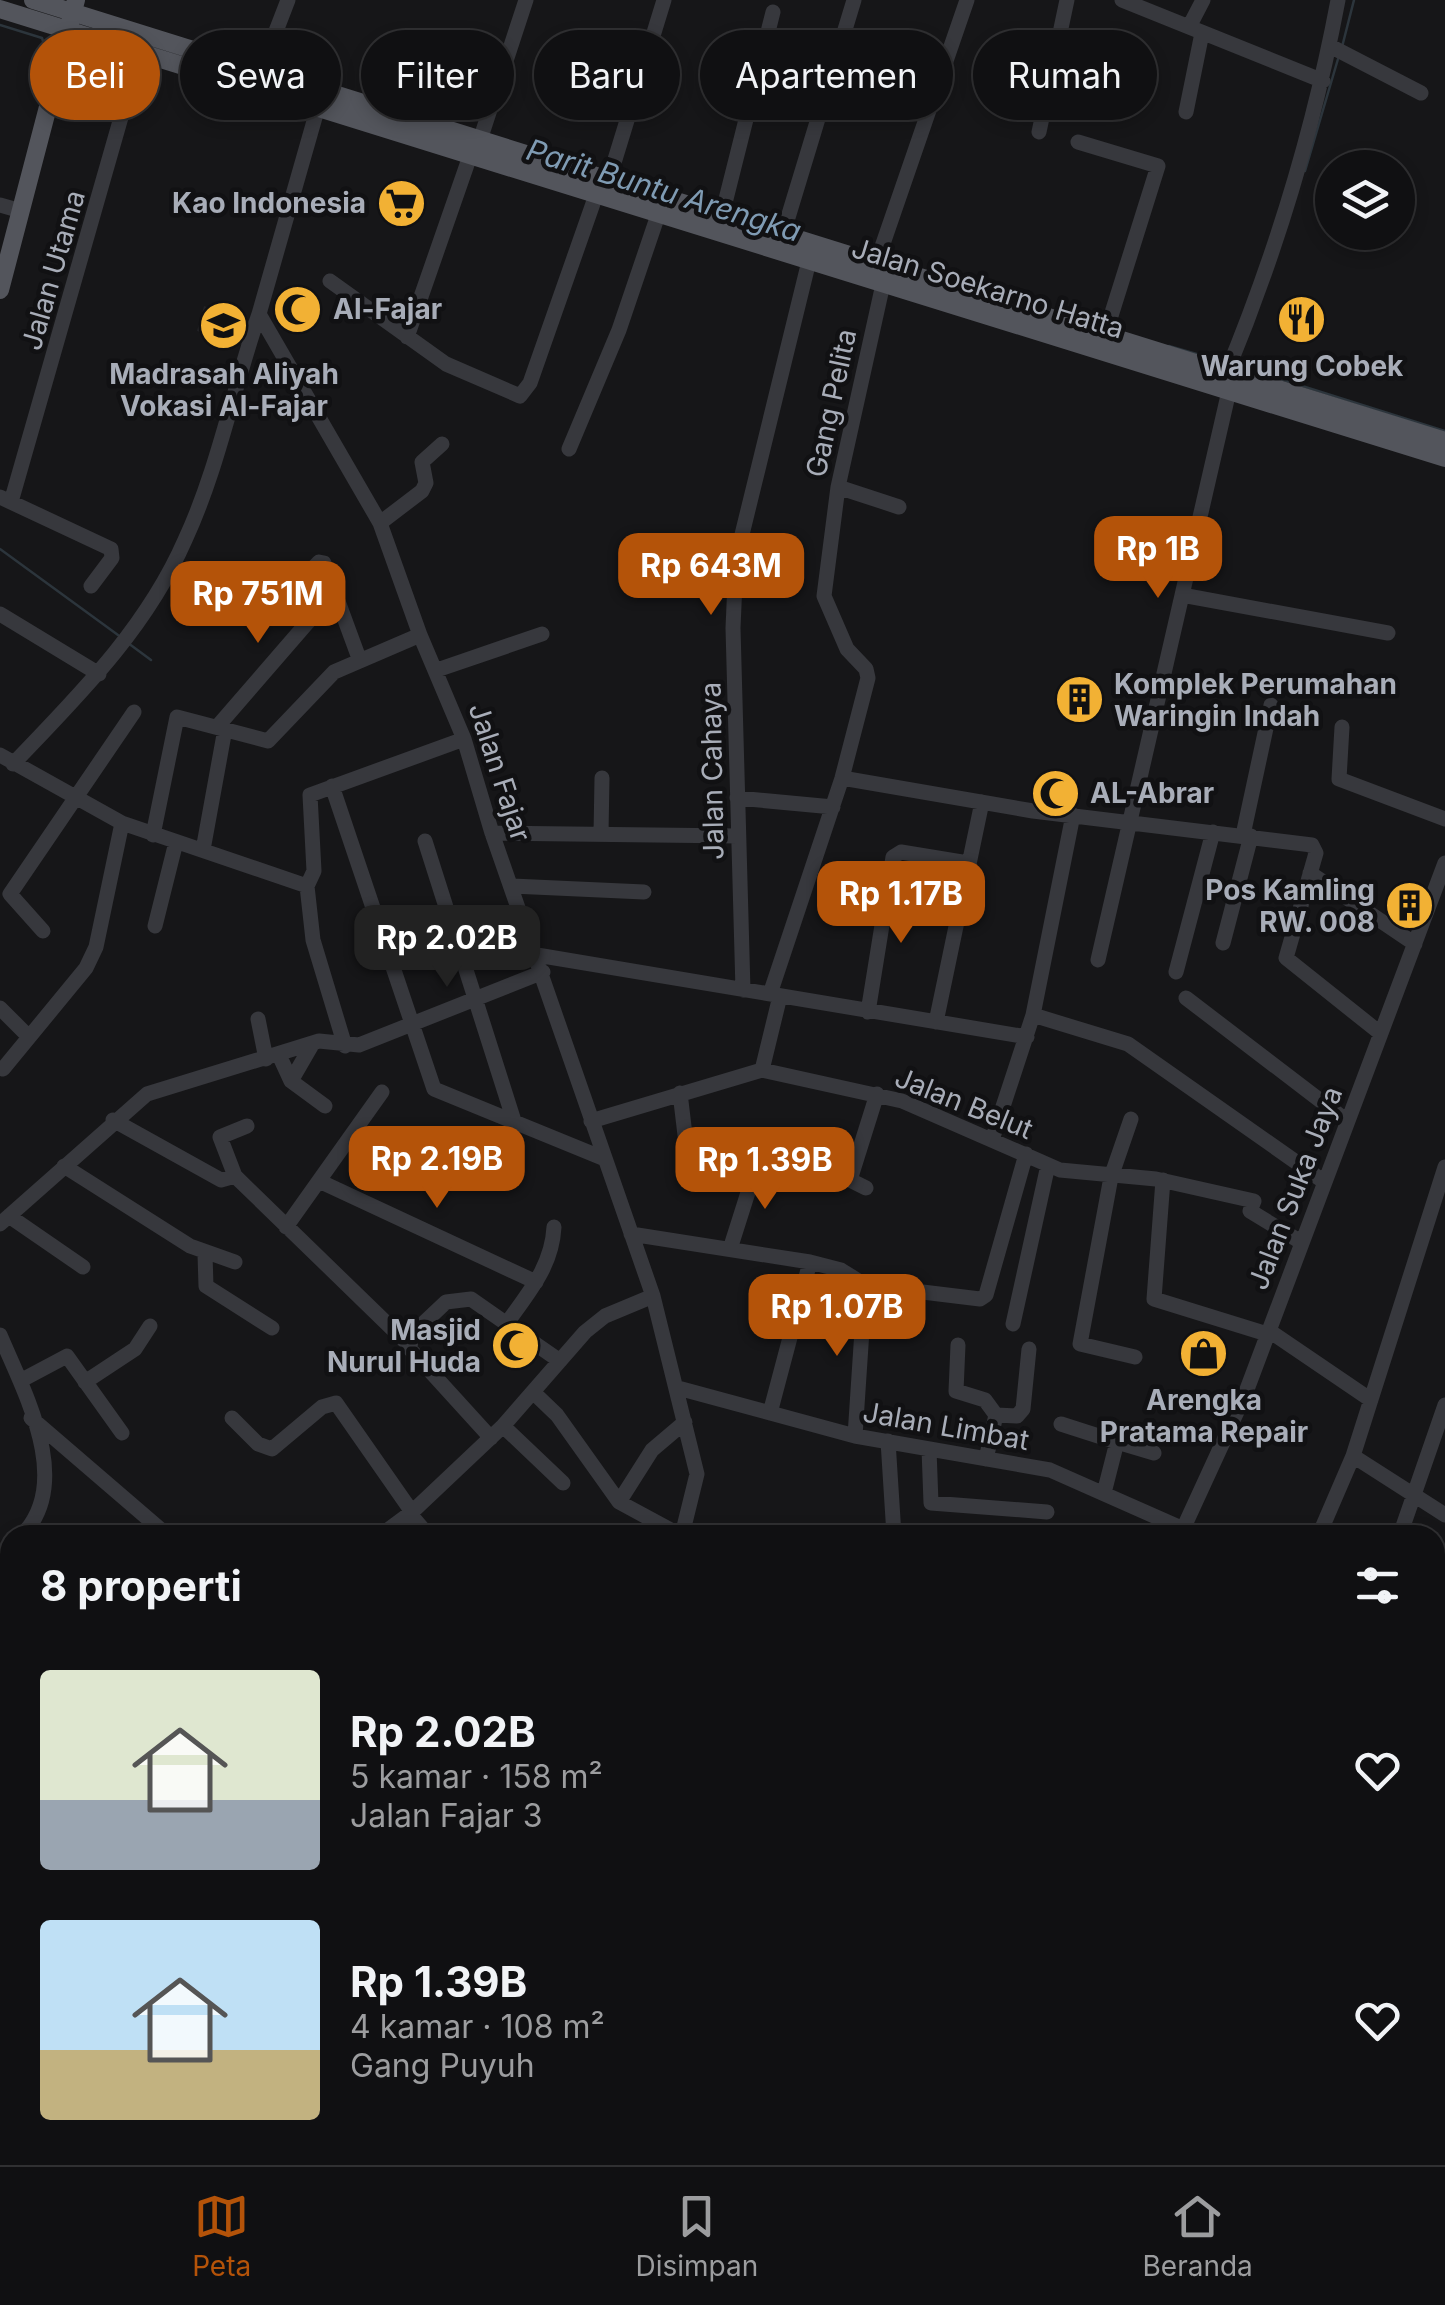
<!DOCTYPE html>
<html lang="id">
<head>
<meta charset="utf-8">
<style>
	body { margin:0; font-family:Inter,sans-serif; background:#19191b; color:#f1f3f6; height:100vh; display:flex; flex-direction:column; font-size:38px; white-space:nowrap }
	* { box-sizing:border-box; margin:0 }
	p { font-size:32px; color:#9c9d9f }
	.icon { flex:none; width:55px; height:55px; fill:none; stroke:currentColor; stroke-width:2; stroke-linecap:round; stroke-linejoin:round }
	.map { position:relative; flex:1; overflow:hidden }
	.sheet { position:absolute; left:0px; top:1525px; width:1445px; height:640px; display:flex; flex-direction:column; background:#101012; border-radius:30px 30px 0 0; box-shadow:0 5px 15px #0003,0 0 0 2px #303032 }
	.sheet>* { flex:none }
	.hud { position:absolute; left:30px; top:30px; width:1385px; height:90px; display:flex; gap:20px }
	.buttons { position:absolute; left:1315px; top:150px; display:grid; gap:20px }
	.buttons a { display:grid; place-items:center; width:100px; height:100px; border-radius:50%; background:#101012; box-shadow:0 5px 15px #0003,0 0 0 2px #303032; font-size:50px }
	.price { position:absolute; translate:-50% -85px; padding:0 22px; border-radius:20px; background:#b45309; color:#fff; font-size:32px; line-height:65px; filter:drop-shadow(0 2px 5px #0008) }
	.price::after { content:''; position:absolute; left:50%; top:60px; width:30px; height:22px; margin-left:-15px; background:inherit; clip-path:polygon(0 0,100% 0,50% 100%) }
	.price.on { background:#222; color:#fff }
	ul { padding:0; list-style:none }
	li { display:flex; align-items:center; gap:30px; height:250px; padding:0 40px }
	li span { display:grid; place-items:center; flex:none; width:280px; height:200px; border-radius:10px; color:#555 }
	li>.icon { margin-inline-start:auto }
	span .icon { width:120px; height:120px; fill:#fffc; stroke-width:1 }
	li b { font-size:42px }
	h2 { display:flex; justify-content:space-between; align-items:center; height:120px; padding:0 40px; font-size:42px }
	.pill { padding:0 35px; border-radius:45px; background:#101012; box-shadow:0 5px 15px #0003,0 0 0 2px #303032; font-size:35px; line-height:90px }
	.pill.on { background:#b45309; color:#fff }
	.tabs { display:flex; justify-content:space-around; align-items:center; height:140px; border-top:2px solid #303032; background:#101012; font-size:28px; color:#9c9d9f }
	.tabs a { display:grid; justify-items:center; gap:5px }
	.tabs .on { color:#b45309 }
	.map>svg:first-child { display:block }
	.built { fill:#222225 }
	.lines { fill:none; stroke-linecap:round; stroke-linejoin:round }
	.stream { stroke:#2c353c; stroke-width:2.5 }
	.minor { stroke:#37383d; stroke-width:15 }
	.major { stroke:#53555c; stroke-width:18 }
	.labels { text-anchor:middle; dominant-baseline:central; stroke-width:9; stroke-linejoin:round; paint-order:stroke }
	.poi-label { font-size:28px; font-weight:bold; fill:#a8adb8; stroke:#111113; text-anchor:end }
	.street-label { font-size:28px; fill:#a8adb8; stroke:#111113 }
	.water-label { font-size:30px; font-style:italic; fill:#7f9bb3; stroke:#111113 }
</style>
</head>
<body>
<div class="map">
<svg width="1445" height="2165" viewBox="0 0 1445 2165">
	<rect width="100%" height="100%" fill="#161618"/>
	<!-- built -->
	<path class="built" d="M 204,306 L 250,321 L 243,345 L 197,331 Z"/>
	<g class="lines">
		<!-- stream -->
		<path class="stream" d="M 0,25 L 42,38 L 49,60
			M 1342,47 L 1354,0
			M 1305,171 L 1338,59
			M 1169,346 L 1224,362
			M 1236,365 L 1445,431
			M 0,549 L 118,635
			M 128,643 L 151,660"/>
		<!-- minor -->
		<path class="minor" d="M 1122,0 L 1323,81
			M 1190,25 L 1203,0
			M 1330,46 L 1421,93
			M 836,60 L 879,78
			M 261,70 L 288,0
			M 318,107 L 259,314 L 380,523 L 420,635 L 464,739 L 492,833 L 653,1296 L 697,1474 L 682,1535
			M 1186,112 L 1202,33
			M 1039,132 L 1067,0
			M 480,140 L 526,0
			M 1078,142 L 1158,166 L 1105,335
			M 609,179 L 664,0
			M 0,205 L 21,211
			M 722,215 L 773,12
			M 783,234 L 854,0
			M 876,264 L 967,0
			M 330,281 L 446,364 L 520,396 L 530,383 L 596,195
			M 407,337 L 470,156
			M 1226,374 C 1276,253 1314,128 1338,0
			M 569,449 L 619,330 L 658,215
			M 838,487 L 899,507
			M 0,497 L 111,549 L 112,558 L 91,586
			M 11,502 L 140,51
			M 380,523 L 422,491 L 426,483 L 422,462 L 442,444
			M 290,592 L 319,562 L 324,563 L 360,661
			M 1182,595 L 1388,633
			M 0,614 L 99,674
			M 437,670 L 542,634
			M 217,727 L 333,593
			M 1342,727 L 1339,779 L 1445,819
			M 0,755 L 122,823 L 307,886 L 314,871 L 310,795 L 464,739
			M 13,764 C 79,695 146,629 185,540 C 218,469 233,389 259,314
			M 842,778 L 1033,811 L 1312,845 L 1316,853 L 1286,958 L 1380,1033
			M 332,786 L 434,1089 L 605,1159
			M 737,798 L 833,807
			M 492,833 L 738,836
			M 601,834 L 602,778
			M 153,835 L 177,717 L 268,741 L 334,672 L 420,635
			M 1243,835 L 1271,705
			M 425,841 L 515,1124
			M 203,850 L 225,729
			M 1310,873 L 1415,944
			M 307,886 L 313,940 L 345,1046
			M 512,886 L 644,892
			M 155,926 L 176,842
			M 43,931 L 10,894 L 134,712
			M 1223,943 L 1251,836
			M 537,955 L 1027,1037
			M 1098,960 L 1229,391
			M 1176,972 L 1213,832
			M 743,990 L 733,628 L 736,559 L 809,261
			M 770,994 L 842,778 L 868,678 L 866,669 L 847,649 L 824,596 L 838,487 L 883,284
			M 1186,998 L 1347,1121
			M 0,1008 L 29,1037
			M 868,1012 L 893,857 L 901,852 L 968,863
			M 1033,1015 L 1128,1044 L 1323,1181
			M 258,1019 L 266,1059
			M 936,1022 L 982,802
			M 279,1055 L 291,1081 L 325,1106
			M 3,1069 L 86,968 L 96,947 L 122,823
			M 762,1070 L 780,996
			M 291,1081 L 313,1043
			M 680,1093 L 688,1160
			M 1131,1119 L 1111,1177 L 1080,1344 L 1135,1357
			M 113,1120 L 221,1180 L 235,1176 L 220,1137 L 247,1126
			M 591,1121 L 762,1070 L 902,1101 L 1060,1170 L 1156,1179 L 1254,1201 L 1250,1211 L 1301,1242
			M 992,1140 L 1033,1015 L 1073,815
			M 64,1166 L 190,1246 L 235,1262
			M 235,1176 L 409,1345
			M 1163,1180 L 1154,1299 L 1267,1334
			M 319,1181 L 536,1282
			M 866,1188 L 850,1180 L 877,1094
			M 9,1216 L 83,1267
			M 0,1224 L 147,1094 L 319,1041 L 359,1045 L 543,972
			M 286,1227 L 382,1092
			M 631,1234 L 810,1262 L 841,1270 L 865,1285 L 980,1299 L 986,1295 L 1026,1154
			M 731,1246 L 757,1164
			M 205,1254 L 206,1286 L 272,1328
			M 507,1323 C 529,1292 552,1266 554,1227
			M 1013,1324 L 1048,1165
			M 1268,1330 L 1371,1400
			M 0,1335 C 24,1392 74,1482 22,1535
			M 958,1345 L 956,1391 L 985,1400 L 996,1415
			M 20,1381 L 67,1356 L 122,1433
			M 85,1382 L 135,1349 L 150,1326
			M 678,1388 L 855,1436 L 1050,1470 L 1197,1535
			M 533,1392 L 557,1415 L 619,1502 L 680,1535
			M 770,1413 L 810,1262
			M 31,1418 L 167,1535
			M 232,1418 L 258,1444 L 272,1449 L 322,1407 L 336,1403 L 412,1512
			M 1061,1424 L 1117,1442 L 1104,1493
			M 503,1426 L 563,1483
			M 855,1436 L 865,1285
			M 491,1438 L 410,1349 L 411,1335 L 446,1302 L 471,1299 L 560,1361
			M 888,1441 L 894,1535
			M 1117,1442 L 1154,1453
			M 929,1449 L 931,1503 L 1047,1512
			M 1353,1456 L 1445,1515
			M 986,1459 L 996,1415 L 1017,1416 L 1023,1409 L 1029,1349
			M 619,1502 L 652,1450 L 685,1422
			M 410,1514 L 428,1535
			M 1184,1527 L 1246,1392 L 1445,863
			M 381,1535 L 412,1512 L 503,1426 L 585,1332 L 605,1316 L 653,1296
			M 1319,1535 L 1353,1456 L 1445,1167
			M 1400,1535 L 1445,1405
			M 0,1557 L 10,1547
			M 0,1645 L 10,1649
			M 1435,1666 L 1445,1635
			M 1435,1700 L 1445,1703
			M 1435,1759 L 1445,1763
			M 0,1764 L 10,1767
			M 1435,1794 L 1445,1797
			M 0,1818 L 10,1821
			M 0,1890 L 10,1892
			M 1435,1901 L 1445,1914
			M 0,1946 L 10,1948
			M 0,2011 L 10,2013
			M 1435,2082 L 1445,2098
			M 0,2097 L 10,2099
			M 1435,2133 L 1445,2128
			M 217,2155 L 278,2165
			M 949,2155 L 952,2165
			M 1065,2155 L 1067,2165
			M 1357,2155 L 1364,2165
			M 1425,2155 L 1432,2165
			M 16,2165 L 18,2155
			M 122,2165 L 124,2155
			M 366,2165 L 366,2155
			M 500,2165 L 500,2155
			M 1375,2165 L 1394,2155"/>
		<!-- major -->
		<path class="major" d="M 33,0 L 1445,441
			M 0,9 L 1445,458
			M 0,290 L 76,0"/>
	</g>
	<!-- icons -->
	<defs>
		<symbol id="supermarket-disc" viewBox="-11 -11 22 22"><circle r="9.5" fill="#f2b134" stroke="#111113"/><path d="M-6-5.5h2.5l.6 2H6L4.5 2H-2.5L-4.4-4H-6ZM-1.5 3.2a1.3 1.3 0 1 0 .1 0ZM3 3.2a1.3 1.3 0 1 0 .1 0Z" fill="#111"/></symbol>
		<symbol id="mosque-disc" viewBox="-11 -11 22 22"><circle r="9.5" fill="#f2b134" stroke="#111113"/><path d="M3.5-4.9A6 6 0 1 0 3.5 4.9A5 5 0 1 1 3.5-4.9Z" fill="#111"/></symbol>
		<symbol id="restaurant-disc" viewBox="-11 -11 22 22"><circle r="9.5" fill="#f2b134" stroke="#111113"/><path d="M-5-6h1v4h1v-4h1v4h1v-4h1v5L-1.5 .5V6h-2V.5L-5-1ZM5-6V6H3V1.5H1.5Q1.5-4 5-6Z" fill="#111"/></symbol>
		<symbol id="school-disc" viewBox="-11 -11 22 22"><circle r="9.5" fill="#f2b134" stroke="#111113"/><path d="M0-5L7-2L0 1L-7-2ZM-4 1L0 2.5L4 1V4Q0 6-4 4Z" fill="#111"/></symbol>
		<symbol id="building-disc" viewBox="-11 -11 22 22"><circle r="9.5" fill="#f2b134" stroke="#111113"/><path d="M-4-6H4V6H1V3H-1V6H-4ZM-2.5-4.3h1.7v1.8h-1.7ZM.8-4.3h1.7v1.8H.8ZM-2.5-1h1.7V.8h-1.7ZM.8-1h1.7V.8H.8Z" fill="#111"/></symbol>
		<symbol id="shop-disc" viewBox="-11 -11 22 22"><circle r="9.5" fill="#f2b134" stroke="#111113"/><path d="M-5-2.5h2.3a2.7 3.5 0 0 1 5.4 0H5L5.5 6h-11ZM-1.5-2.5h3a1.5 2.3 0 0 0-3 0Z" fill="#111"/></symbol>
	</defs>
	<g fill-rule="evenodd">
		<use href="#supermarket-disc" x="374" y="176" width="55" height="55"/>
		<use href="#mosque-disc" x="270" y="282" width="55" height="55"/>
		<use href="#restaurant-disc" x="1274" y="292" width="55" height="55"/>
		<use href="#school-disc" x="196" y="298" width="55" height="55"/>
		<use href="#building-disc" x="1052" y="672" width="55" height="55"/>
		<use href="#mosque-disc" x="1028" y="766" width="55" height="55"/>
		<use href="#building-disc" x="1382" y="878" width="55" height="55"/>
		<use href="#mosque-disc" x="488" y="1318" width="55" height="55"/>
		<use href="#shop-disc" x="1176" y="1326" width="55" height="55"/>
	</g>
	<g class="labels">
		<!-- poi labels -->
		<g class="poi-label">
			<text x="366" y="203">Kao Indonesia</text>
			<text x="333" y="309" text-anchor="start">Al-Fajar</text>
			<text x="1302" y="366" text-anchor="middle">Warung Cobek</text>
			<text x="224" y="374" text-anchor="middle">Madrasah Aliyah<tspan x="224" dy="32">Vokasi Al-Fajar</tspan></text>
			<text x="1114" y="684" text-anchor="start">Komplek Perumahan<tspan x="1114" dy="32">Waringin Indah</tspan></text>
			<text x="1090" y="793" text-anchor="start">AL-Abrar</text>
			<text x="1375" y="890">Pos Kamling<tspan x="1375" dy="32">RW. 008</tspan></text>
			<text x="481" y="1330">Masjid<tspan x="481" dy="32">Nurul Huda</tspan></text>
			<text x="1204" y="1400" text-anchor="middle">Arengka<tspan x="1204" dy="32">Pratama Repair</tspan></text>
		</g>
		<!-- street labels -->
		<g class="street-label">
			<text transform="translate(53 270) rotate(-74)">Jalan Utama</text>
			<text transform="translate(988 288) rotate(17)">Jalan Soekarno Hatta</text>
			<text transform="translate(831 403) rotate(-78)">Gang Pelita</text>
			<text transform="translate(712 771) rotate(-91)">Jalan Cahaya</text>
			<text transform="translate(500 772) rotate(72)">Jalan Fajar</text>
			<text transform="translate(964 1103) rotate(22)">Jalan Belut</text>
			<text transform="translate(1295 1188) rotate(-69)">Jalan Suka Jaya</text>
			<text transform="translate(946 1426) rotate(10)">Jalan Limbat</text>
		</g>
		<!-- water labels -->
		<g class="water-label">
			<text transform="translate(664 190) rotate(17)">Parit Buntu Arengka</text>
		</g>
	</g>
</svg>
<div class="buttons">
<a><svg class="icon" aria-label="layers" viewBox="0 0 24 24"><path d="M12 4l9 5-9 5-9-5zM3 14l9 5 9-5"/></svg></a>
</div>
<b class="price" style="left:1158px;top:601px">Rp 1B</b>
<b class="price" style="left:711px;top:618px">Rp 643M</b>
<b class="price" style="left:258px;top:646px">Rp 751M</b>
<b class="price" style="left:901px;top:946px">Rp 1.17B</b>
<b class="price on" style="left:447px;top:990px">Rp 2.02B</b>
<b class="price" style="left:437px;top:1211px">Rp 2.19B</b>
<b class="price" style="left:765px;top:1212px">Rp 1.39B</b>
<b class="price" style="left:837px;top:1359px">Rp 1.07B</b>
<div class="hud">
<a class="pill on">Beli</a>
<a class="pill">Sewa</a>
<a class="pill">Filter</a>
<a class="pill">Baru</a>
<a class="pill">Apartemen</a>
<a class="pill">Rumah</a>
</div>
<section class="sheet">
<h2>8 properti<svg class="icon" aria-label="filters" viewBox="0 0 24 24"><path d="M4 7h16M4 17h16"/><circle cx="9" cy="7" r="2"/><circle cx="15" cy="17" r="2"/></svg></h2>
<ul>
<li><span style="background:linear-gradient(#dfe7d0 65%,#9aa5b1 0)"><svg class="icon" aria-label="home" viewBox="0 0 24 24"><path d="M3 11l9-7 9 7M6 9v11h12V9"/></svg></span><div><b>Rp 2.02B</b><p>5 kamar · 158 m²</p><p>Jalan Fajar 3</p></div><svg class="icon" aria-label="heart" viewBox="0 0 24 24"><path d="M12 20l-8-8c-3-5 5-10 8-4 3-6 11-1 8 4z"/></svg></li>
<li><span style="background:linear-gradient(#bfe0f5 65%,#c2b280 0)"><svg class="icon" aria-label="home" viewBox="0 0 24 24"><path d="M3 11l9-7 9 7M6 9v11h12V9"/></svg></span><div><b>Rp 1.39B</b><p>4 kamar · 108 m²</p><p>Gang Puyuh</p></div><svg class="icon" aria-label="heart" viewBox="0 0 24 24"><path d="M12 20l-8-8c-3-5 5-10 8-4 3-6 11-1 8 4z"/></svg></li>
</ul>
</section>
</div>
<nav class="tabs">
<a class="on"><svg class="icon" aria-label="map" viewBox="0 0 24 24"><path d="M3 6l6-2 6 2 6-2v14l-6 2-6-2-6 2zM9 4v14M15 6v14"/></svg>Peta</a>
<a><svg class="icon" aria-label="saved" viewBox="0 0 24 24"><path d="M7 4h10v16l-5-4-5 4z"/></svg>Disimpan</a>
<a><svg class="icon" aria-label="home" viewBox="0 0 24 24"><path d="M3 11l9-7 9 7M6 9v11h12V9"/></svg>Beranda</a>
</nav>
</body>
</html>
